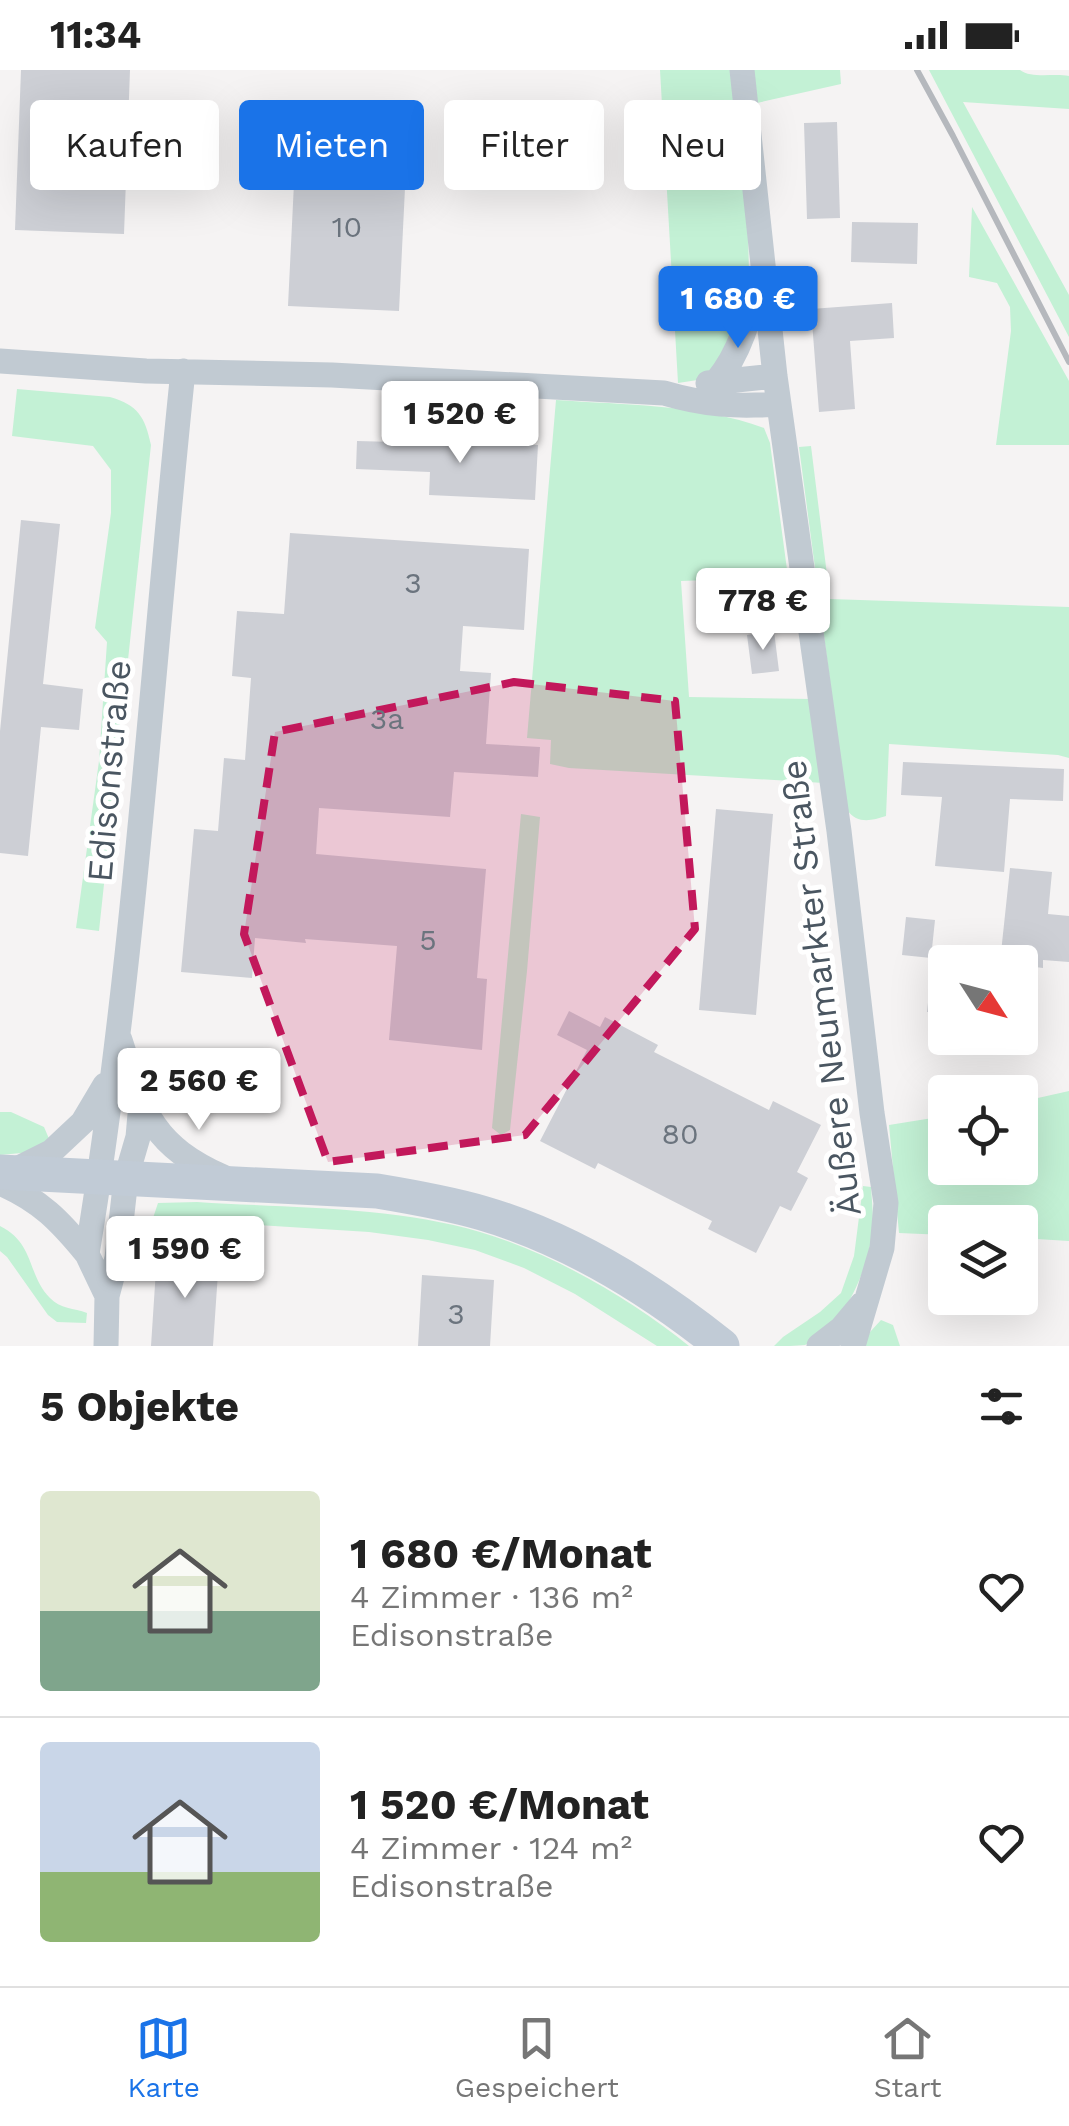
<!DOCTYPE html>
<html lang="de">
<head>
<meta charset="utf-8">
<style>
	body { margin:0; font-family:"Work Sans",sans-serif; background:#f2f2f2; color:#222; height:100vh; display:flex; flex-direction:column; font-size:38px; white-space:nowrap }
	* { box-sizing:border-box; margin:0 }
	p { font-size:32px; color:#767676 }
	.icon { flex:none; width:55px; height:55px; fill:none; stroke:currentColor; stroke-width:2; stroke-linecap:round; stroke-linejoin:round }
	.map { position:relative; height:1276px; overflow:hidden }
	.sheet { display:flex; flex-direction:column; background:#fff; flex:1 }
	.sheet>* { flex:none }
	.hud { position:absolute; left:30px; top:30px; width:1010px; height:90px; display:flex; gap:20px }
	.needle { width:65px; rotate:126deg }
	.fabs { position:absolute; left:928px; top:875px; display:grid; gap:20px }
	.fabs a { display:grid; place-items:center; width:110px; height:110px; border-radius:10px; background:#fff; box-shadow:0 10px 40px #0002; font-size:50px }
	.price { position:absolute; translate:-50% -85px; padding:0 22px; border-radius:10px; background:#fff; color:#222; font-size:32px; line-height:65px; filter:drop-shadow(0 2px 5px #0008) }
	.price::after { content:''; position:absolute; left:50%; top:60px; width:30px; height:22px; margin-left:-15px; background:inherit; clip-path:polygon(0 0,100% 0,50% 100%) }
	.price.on { background:#1a73e8; color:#fff }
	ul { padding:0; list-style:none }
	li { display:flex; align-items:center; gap:30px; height:250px; padding:0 40px }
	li+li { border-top:2px solid #e0e0e0 }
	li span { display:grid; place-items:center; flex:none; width:280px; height:200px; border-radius:10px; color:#555 }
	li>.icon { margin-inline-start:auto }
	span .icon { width:120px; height:120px; fill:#fffc; stroke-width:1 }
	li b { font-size:42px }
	h2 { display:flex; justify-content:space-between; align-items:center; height:120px; padding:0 40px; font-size:42px }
	.pill { padding:0 35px; border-radius:10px; background:#fff; box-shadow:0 10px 40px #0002; font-size:35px; line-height:90px }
	.pill.on { background:#1a73e8; color:#fff }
	.status { display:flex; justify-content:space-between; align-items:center; height:70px; padding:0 50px; background:#fff; direction:ltr }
	.status svg { height:28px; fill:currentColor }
	.menu { display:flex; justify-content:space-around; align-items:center; height:140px; border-top:2px solid #e0e0e0; background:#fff; font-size:28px; color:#767676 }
	.menu a { display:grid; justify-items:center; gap:5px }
	.menu .on { color:#1a73e8 }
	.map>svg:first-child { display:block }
	.green { fill:#c3f1d5 }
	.building { fill:#cdcfd5 }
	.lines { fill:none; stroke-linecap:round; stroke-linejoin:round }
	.minor { stroke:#c1cad2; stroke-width:25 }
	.secondary { stroke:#c1cbd6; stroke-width:35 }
	.rail { stroke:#b5b8bd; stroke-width:6 }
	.marked { fill:#c2185b; fill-opacity:0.2; stroke:#c2185b; stroke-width:8; stroke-dasharray:20 12; stroke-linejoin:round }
	.labels { text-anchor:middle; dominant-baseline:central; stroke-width:10; stroke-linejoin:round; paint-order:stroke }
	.number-label { font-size:30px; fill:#6b747e }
	.street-label { font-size:35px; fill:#4a5661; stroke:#fff }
</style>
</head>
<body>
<div class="status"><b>11:34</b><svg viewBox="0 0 49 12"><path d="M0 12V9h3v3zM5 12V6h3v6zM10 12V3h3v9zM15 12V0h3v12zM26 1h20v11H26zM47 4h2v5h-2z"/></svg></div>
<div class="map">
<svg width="1069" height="1276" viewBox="0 0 1069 1276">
	<rect width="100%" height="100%" fill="#f5f3f3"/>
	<!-- green -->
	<path class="green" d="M 660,0 L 732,0 L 748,160 L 749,203 L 732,277 L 704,309 L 678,313 Z
		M 753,0 L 840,0 L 841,14 L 757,33 Z
		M 929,0 L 1020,0 C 1032,9 1054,3 1069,6 L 1069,39 L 963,32 L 1069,225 L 1069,267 Z
		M 972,137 L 1069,311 L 1069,375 L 996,375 L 1011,261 L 1010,237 L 997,213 L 969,207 Z
		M 17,319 L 110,327 C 138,335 145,347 151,375 L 99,861 L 76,858 L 99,691 L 107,572 L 95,558 L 111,443 L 111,400 L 93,376 L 12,366 Z
		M 556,330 C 625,335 699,334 764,358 L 770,373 L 788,507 L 681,511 L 689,627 L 811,629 L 824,713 L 569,698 L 550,694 L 551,670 L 527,668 Z
		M 811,376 L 830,529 L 1069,537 L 1069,688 L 1058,685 L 889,674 L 886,746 C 871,751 857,754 847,740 L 799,377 Z
		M 521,744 L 540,747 L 527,901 L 510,1060 L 501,1065 L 492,1058 Z
		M 1069,1021 L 1069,1171 L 1020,1168 L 1020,1152 L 945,1152 L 945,1165 L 899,1163 L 889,1055 L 945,1046 L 945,1098 L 1020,1098 L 1020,1032 Z
		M 0,1042 L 11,1042 L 44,1057 L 50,1071 L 32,1082 L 0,1085 Z
		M 863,1116 L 871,1117 C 872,1133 874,1149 872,1164 C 867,1202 843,1259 805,1275 C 797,1276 783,1276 774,1276 L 783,1267 L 820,1242 L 841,1223 L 854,1186 Z
		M 197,1132 C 287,1138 393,1136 480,1162 C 552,1183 631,1229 689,1276 L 657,1276 L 575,1224 L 524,1198 L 475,1180 L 428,1170 L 369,1162 L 196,1151 L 176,1152 L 155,1156 L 153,1148 L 158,1133 Z
		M 0,1156 C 35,1173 27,1205 50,1228 C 60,1239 74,1238 87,1243 L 86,1253 L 57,1252 L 48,1245 L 7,1187 L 0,1181 Z
		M 881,1250 L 893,1255 L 900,1276 L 863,1276 L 870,1262 Z"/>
	<!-- building -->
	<path class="building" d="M 21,0 L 130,0 L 124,164 L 15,160 Z
		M 837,52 L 840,148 L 807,149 L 804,53 Z
		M 296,72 L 407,77 L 399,241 L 288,236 Z
		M 852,152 L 918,153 L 917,194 L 851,192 Z
		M 892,233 L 894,268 L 850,271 L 855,339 L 819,342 L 811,239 Z
		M 357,371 L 431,373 L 431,371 L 538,375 L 535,430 L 429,425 L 430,402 L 356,399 Z
		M 21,450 L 60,454 L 43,614 L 83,619 L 79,660 L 41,657 L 28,786 L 0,783 L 0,661 Z
		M 290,463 L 529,479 L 524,560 L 463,556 L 460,601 L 491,603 L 486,674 L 540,677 L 538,707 L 454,702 L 450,747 L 319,738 L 316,784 L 486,799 L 477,908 L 487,909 L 482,980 L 389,970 L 397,876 L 305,869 L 306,873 L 255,868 L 252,908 L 181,902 L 194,759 L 218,761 L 224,688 L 245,690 L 251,608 L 232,606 L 237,541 L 284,544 Z
		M 774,561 L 779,601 L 752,604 L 747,565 Z
		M 903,692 L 1064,699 L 1063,731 L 1010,729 L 1004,802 L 935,796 L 942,727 L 901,725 Z
		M 716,739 L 773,744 L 756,945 L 699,940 Z
		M 1010,798 L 1052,802 L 1048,844 L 1069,846 L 1069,892 L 1043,890 L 1043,898 L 1020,895 L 1020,892 L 1000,892 Z
		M 906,847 L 935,850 L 931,888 L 902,885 Z
		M 933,886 L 945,887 L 945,943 L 927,942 Z
		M 569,941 L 600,957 L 605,947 L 658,975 L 654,982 L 769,1040 L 773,1031 L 821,1055 L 797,1102 L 808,1108 L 791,1141 L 780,1136 L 756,1183 L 708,1159 L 712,1151 L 598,1093 L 595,1099 L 540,1071 L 587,980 L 557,965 Z
		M 157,1184 L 219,1188 L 213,1276 L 151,1276 Z
		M 422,1205 L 494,1210 L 490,1276 L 418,1276 Z"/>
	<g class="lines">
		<!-- minor -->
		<path class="minor" d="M 742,0 L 775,306 L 839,761 L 872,1043 L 886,1133 L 882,1178 L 853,1276
			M 0,291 L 146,301 L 332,305 L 664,323 C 705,335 736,337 778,334
			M 716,312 C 741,282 749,248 758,210
			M 708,313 L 775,306
			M 120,970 C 143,1041 150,1074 223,1107
			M 13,1101 L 51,1082 L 83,1052 L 105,1015
			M 0,1113 C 40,1130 60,1151 87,1184
			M 107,1226 L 87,1184 C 135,892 152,596 183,301
			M 106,1276 L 107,1226 L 117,1188 L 126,1108 L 138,1067 L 141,1033
			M 819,1276 L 841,1259 L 862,1234"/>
		<!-- secondary -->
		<path class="secondary" d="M 0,1102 L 377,1121 C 413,1127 448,1133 482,1143 C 571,1169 651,1219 722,1276"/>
		<!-- rail -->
		<path class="rail" d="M 917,0 L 953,66 L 1069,292"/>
	</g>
	<!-- marked area -->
	<path class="marked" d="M 514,612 L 675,631 L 695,859 L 525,1065 L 328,1092 L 244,864 L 275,662 Z"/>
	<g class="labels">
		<!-- number labels -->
		<g class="number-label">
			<text x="347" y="156">10</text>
			<text x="413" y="512">3</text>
			<text x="387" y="648">3a</text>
			<text x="428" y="869">5</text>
			<text x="680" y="1063">80</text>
			<text x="456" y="1243">3</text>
		</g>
		<!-- street labels -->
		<g class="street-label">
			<text transform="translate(109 701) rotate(-85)">Edisonstraße</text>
			<text transform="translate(821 918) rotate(-97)">Äußere Neumarkter Straße</text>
		</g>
	</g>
</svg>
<div class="fabs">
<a><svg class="needle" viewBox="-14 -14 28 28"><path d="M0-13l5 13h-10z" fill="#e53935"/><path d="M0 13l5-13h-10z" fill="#767676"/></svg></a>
<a><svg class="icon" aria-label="locate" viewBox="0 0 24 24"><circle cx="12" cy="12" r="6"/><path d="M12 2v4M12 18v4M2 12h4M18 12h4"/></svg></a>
<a><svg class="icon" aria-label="layers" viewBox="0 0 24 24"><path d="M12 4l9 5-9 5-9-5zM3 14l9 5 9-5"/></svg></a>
</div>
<b class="price on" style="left:738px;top:281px">1 680 €</b>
<b class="price" style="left:460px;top:396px">1 520 €</b>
<b class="price" style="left:763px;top:583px">778 €</b>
<b class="price" style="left:199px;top:1063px">2 560 €</b>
<b class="price" style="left:185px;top:1231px">1 590 €</b>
<div class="hud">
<a class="pill">Kaufen</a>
<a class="pill on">Mieten</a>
<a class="pill">Filter</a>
<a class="pill">Neu</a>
</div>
</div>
<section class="sheet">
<h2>5 Objekte<svg class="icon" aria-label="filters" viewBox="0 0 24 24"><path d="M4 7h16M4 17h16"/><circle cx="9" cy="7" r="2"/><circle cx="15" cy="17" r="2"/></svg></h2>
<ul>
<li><span style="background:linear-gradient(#dfe7d0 60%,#7fa58c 0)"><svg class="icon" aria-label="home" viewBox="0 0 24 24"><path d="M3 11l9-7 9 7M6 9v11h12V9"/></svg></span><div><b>1 680 €/Monat</b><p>4 Zimmer · 136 m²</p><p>Edisonstraße</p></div><svg class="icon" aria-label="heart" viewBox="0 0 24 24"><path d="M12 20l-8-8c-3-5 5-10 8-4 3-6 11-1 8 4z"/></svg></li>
<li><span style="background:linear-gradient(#c9d6e8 65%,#8fb573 0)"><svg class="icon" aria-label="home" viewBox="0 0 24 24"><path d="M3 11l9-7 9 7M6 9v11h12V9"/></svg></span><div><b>1 520 €/Monat</b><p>4 Zimmer · 124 m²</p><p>Edisonstraße</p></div><svg class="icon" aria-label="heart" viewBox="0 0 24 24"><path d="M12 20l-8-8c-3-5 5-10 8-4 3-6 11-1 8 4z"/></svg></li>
</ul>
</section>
<nav class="menu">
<a class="on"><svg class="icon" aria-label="map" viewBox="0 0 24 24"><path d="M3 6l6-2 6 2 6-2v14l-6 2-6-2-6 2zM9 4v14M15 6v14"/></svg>Karte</a>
<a><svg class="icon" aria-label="saved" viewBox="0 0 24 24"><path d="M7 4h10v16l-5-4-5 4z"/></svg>Gespeichert</a>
<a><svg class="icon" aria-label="home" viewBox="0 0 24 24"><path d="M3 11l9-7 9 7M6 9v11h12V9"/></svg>Start</a>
</nav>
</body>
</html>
